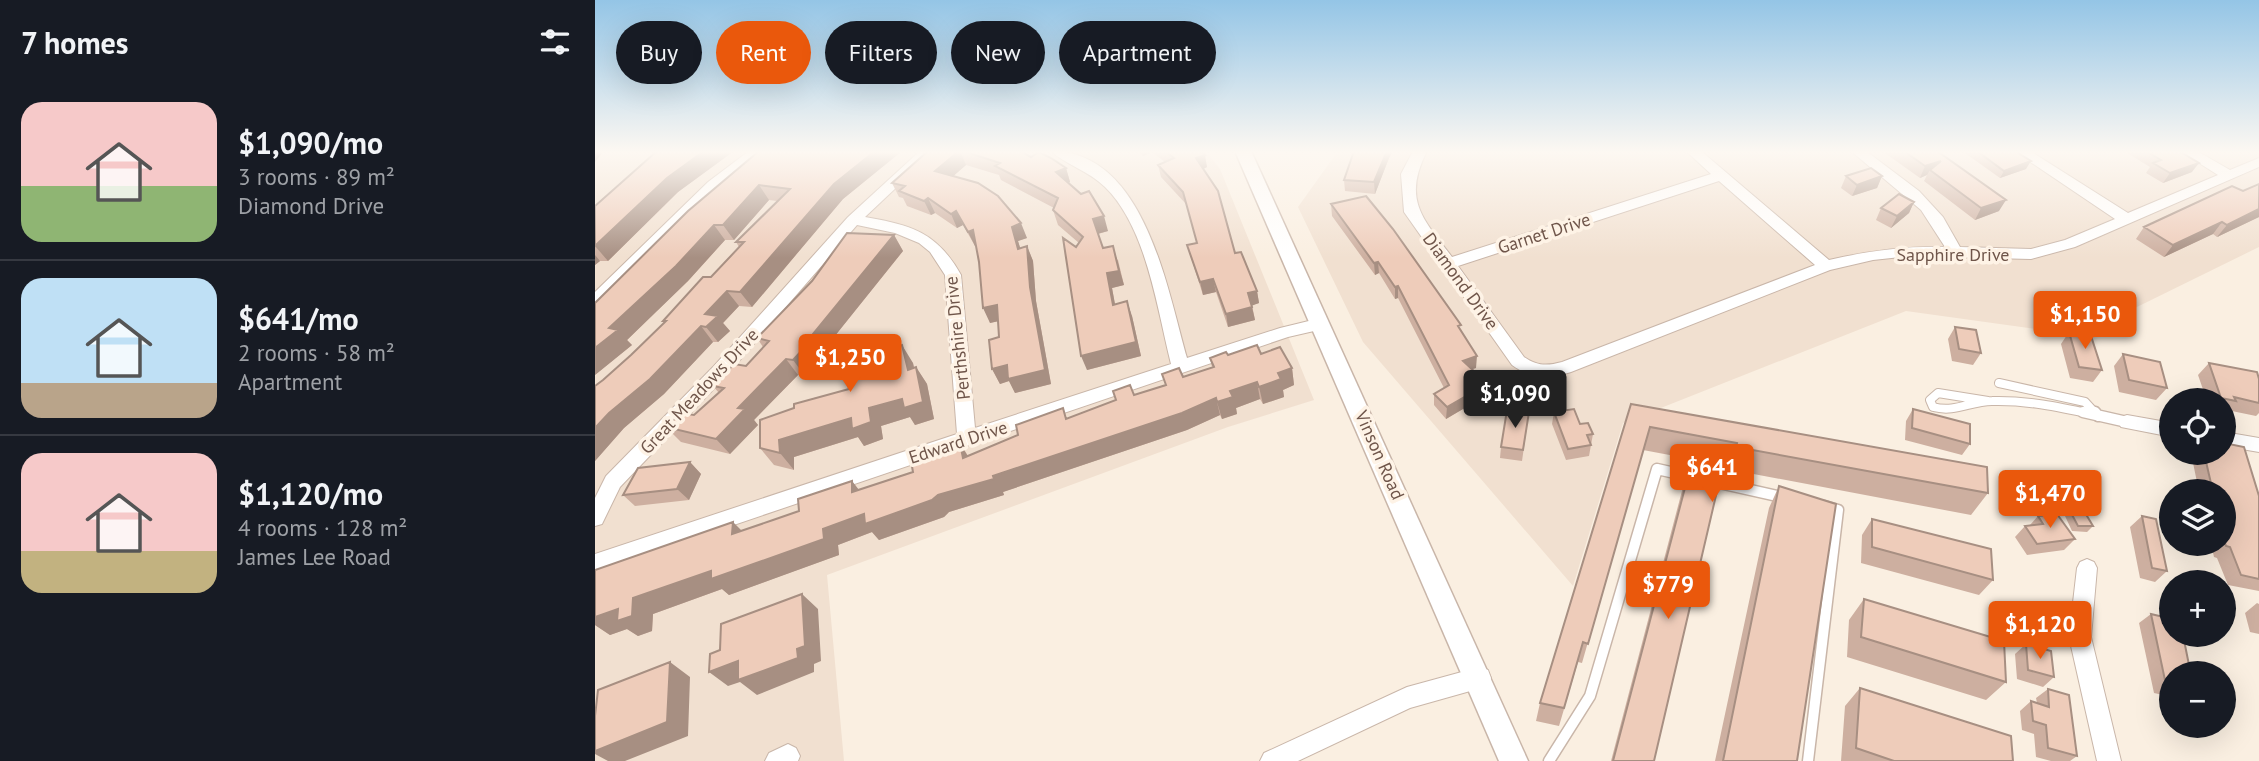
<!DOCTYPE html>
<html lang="en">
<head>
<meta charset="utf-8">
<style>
	body { margin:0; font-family:"PT Sans",sans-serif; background:#20242c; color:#f1f3f6; height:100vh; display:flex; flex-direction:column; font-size:26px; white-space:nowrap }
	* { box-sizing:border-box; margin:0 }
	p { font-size:23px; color:#9ea1a6 }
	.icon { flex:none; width:38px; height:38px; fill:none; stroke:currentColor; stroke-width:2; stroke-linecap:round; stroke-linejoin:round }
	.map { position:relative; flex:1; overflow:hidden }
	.details { display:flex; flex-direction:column; background:#171b24; width:595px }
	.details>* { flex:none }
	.top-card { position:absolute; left:21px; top:21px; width:665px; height:63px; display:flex; gap:14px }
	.tools { position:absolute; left:1564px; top:388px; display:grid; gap:14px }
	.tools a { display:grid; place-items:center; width:77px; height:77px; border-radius:50%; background:#171b24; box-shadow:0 7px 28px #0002; font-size:35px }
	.price { position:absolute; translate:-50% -60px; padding:0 16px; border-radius:7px; background:#ea580c; color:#fff; font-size:23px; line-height:46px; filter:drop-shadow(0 2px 4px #0008) }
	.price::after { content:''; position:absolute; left:50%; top:42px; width:21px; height:16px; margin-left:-10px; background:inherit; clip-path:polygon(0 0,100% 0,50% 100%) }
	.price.on { background:#222; color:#fff }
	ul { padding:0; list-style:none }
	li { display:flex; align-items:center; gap:21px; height:175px; padding:0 21px }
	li+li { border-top:2px solid #363941 }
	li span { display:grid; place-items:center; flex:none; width:196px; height:140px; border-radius:21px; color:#555 }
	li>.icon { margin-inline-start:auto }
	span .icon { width:84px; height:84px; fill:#fffc; stroke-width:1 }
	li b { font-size:30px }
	h2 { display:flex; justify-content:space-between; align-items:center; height:84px; padding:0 21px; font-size:30px }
	.pill { padding:0 24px; border-radius:32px; background:#171b24; box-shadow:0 7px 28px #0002; font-size:24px; line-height:63px }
	.pill.on { background:#ea580c; color:#fff }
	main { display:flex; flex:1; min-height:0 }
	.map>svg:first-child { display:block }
	.residential { fill:#f1e0d0 }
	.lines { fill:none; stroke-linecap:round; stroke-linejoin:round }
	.service-far1-casing { stroke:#c9b6a9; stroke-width:10 }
	.service-casing { stroke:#c9b6a9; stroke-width:13 }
	.minor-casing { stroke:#c9b6a9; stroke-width:2 }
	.tertiary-casing { stroke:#c9b6a9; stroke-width:3 }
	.service-far1 { stroke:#fff; stroke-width:8 }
	.service { stroke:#fff; stroke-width:10 }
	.minor { fill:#fff; fill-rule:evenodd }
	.tertiary { fill:#fff; fill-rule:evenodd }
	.wall { fill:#cdafa0 }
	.shaded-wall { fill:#a78f82 }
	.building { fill:#eeccba; stroke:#a78f82; stroke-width:2 }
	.labels { text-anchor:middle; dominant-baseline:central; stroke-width:7; stroke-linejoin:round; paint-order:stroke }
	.street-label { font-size:18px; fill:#6f554a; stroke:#fef3e6 }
</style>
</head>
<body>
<main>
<section class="details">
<h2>7 homes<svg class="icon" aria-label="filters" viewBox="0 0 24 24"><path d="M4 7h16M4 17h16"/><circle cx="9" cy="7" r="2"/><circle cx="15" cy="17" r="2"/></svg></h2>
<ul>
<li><span style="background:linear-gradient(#f6c9c9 60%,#8fb573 0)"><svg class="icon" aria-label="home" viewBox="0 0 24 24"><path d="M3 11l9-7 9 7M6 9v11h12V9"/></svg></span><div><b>$1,090/mo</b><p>3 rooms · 89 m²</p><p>Diamond Drive</p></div></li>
<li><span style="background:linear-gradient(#bfe0f5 75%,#b9a48a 0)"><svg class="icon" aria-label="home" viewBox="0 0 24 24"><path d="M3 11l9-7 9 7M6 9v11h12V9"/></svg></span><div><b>$641/mo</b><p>2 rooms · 58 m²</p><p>Apartment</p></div></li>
<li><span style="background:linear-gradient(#f6c9c9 70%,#c2b280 0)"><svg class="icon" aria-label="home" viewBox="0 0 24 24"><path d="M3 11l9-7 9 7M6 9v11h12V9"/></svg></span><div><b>$1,120/mo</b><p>4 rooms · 128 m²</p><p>James Lee Road</p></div></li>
</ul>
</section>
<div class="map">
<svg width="1664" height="761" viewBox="0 0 1664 761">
	<rect width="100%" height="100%" fill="#faefe1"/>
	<!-- residential -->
	<path class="residential" d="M 0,151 L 611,151 L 625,169 L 719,400 L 633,427 L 232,575 L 249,761 L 0,761 Z
		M 743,151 L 1664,151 L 1664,247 L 1485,335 L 1311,311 L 1028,423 L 978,586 L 768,342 L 703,207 Z"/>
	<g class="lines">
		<defs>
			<path id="service-far1" d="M 1404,383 L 1490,402 L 1501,414
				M 1393,401 L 1343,393 L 1335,400 L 1338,407 C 1361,413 1375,401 1397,401 C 1431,400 1464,407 1496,414"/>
			<path id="service" d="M 1488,412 L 1532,422
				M 1500,412 L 1503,416
				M 954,761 L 995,696 L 1062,469 L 1191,498
				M 1213,761 L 1243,510 L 1229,506"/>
			<path id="minor" d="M 154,151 L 169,151 L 123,188 L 6,306 L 0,308 L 0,292 L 113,182 Z
				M 325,151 L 340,151 L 270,217 C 316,225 342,232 366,275 L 380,428 L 576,364 C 562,309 552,228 510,187 C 494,171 471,165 456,151 C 550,151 572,289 592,358 L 685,328 L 726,318 L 734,324 L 732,328 L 693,337 L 0,572 L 0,554 L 362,434 L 350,275 L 335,252 L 324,243 L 300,233 L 262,225 L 131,376 L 25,487 L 7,524 L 0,526 L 0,498 L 11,476 L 119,366 L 253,217 Z
				M 818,151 L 832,151 C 807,200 828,219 857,257 L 1116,174 L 1091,151 L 1106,151 L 1234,260 C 1273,251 1310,246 1350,247 L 1326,210 L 1256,151 L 1271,151 L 1324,191 L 1348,217 L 1365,247 L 1436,249 L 1470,240 L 1520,219 L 1419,151 L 1435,151 L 1533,213 L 1623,175 L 1585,151 L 1602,151 L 1635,170 L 1664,158 L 1664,167 L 1480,247 L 1436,259 L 1315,256 L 1278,260 L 1235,270 L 976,372 C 954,379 936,379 917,365 L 809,212 L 806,174 ZM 1124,181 L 1220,265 L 967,362 C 952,366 942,366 929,357 L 863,266 Z
				M 1532,415 L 1577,423 L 1577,437 L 1526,427 L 1523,422 L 1526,417 Z
				M 1629,432 L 1664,438 L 1664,452 L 1629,446 Z
				M 1492,559 L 1499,562 L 1502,568 L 1496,637 L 1526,761 L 1502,761 L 1474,637 L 1482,568 L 1485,562 Z
				M 885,667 L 893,670 L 896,678 L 893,686 L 815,708 L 703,761 L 665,761 L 669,753 L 812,687 Z
				M 193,744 L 201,748 L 205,756 L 203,761 L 170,761 L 174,753 Z"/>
			<path id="tertiary" d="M 640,151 L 656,151 L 933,761 L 904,761 Z"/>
		</defs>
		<!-- service-far1 casing -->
		<use href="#service-far1" class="service-far1-casing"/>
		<!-- service casing -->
		<use href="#service" class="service-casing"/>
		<!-- minor casing -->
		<use href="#minor" class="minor-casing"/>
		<!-- tertiary casing -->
		<use href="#tertiary" class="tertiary-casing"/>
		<!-- service-far1 -->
		<use href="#service-far1" class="service-far1"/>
		<!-- service -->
		<use href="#service" class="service"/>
		<!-- minor -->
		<use href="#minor" class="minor"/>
		<!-- tertiary -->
		<use href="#tertiary" class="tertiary"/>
	</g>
	<!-- wall -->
	<path class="wall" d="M 62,151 L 139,151 L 83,192 L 13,261 L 5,261 L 0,265 L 0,206 Z
		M 164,151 L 307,151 L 248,199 L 157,307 L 144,306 L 128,323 L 135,331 L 123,342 L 118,342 L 69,394 L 29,428 L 0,461 L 0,386 L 8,380 L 36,355 L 70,323 L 68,321 L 116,277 L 144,247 L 141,242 L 182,201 L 174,200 L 139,240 L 130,240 L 93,281 L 32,340 L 37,345 L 0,375 Z
		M 333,151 L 425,151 L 436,157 L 471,168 L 475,182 L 473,183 L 513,231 L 503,234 L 508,248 L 523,260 L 529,285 L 517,288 L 520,305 L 537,316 L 546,356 L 492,370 L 481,247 L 484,243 L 463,225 L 458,210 L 459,208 L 406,180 L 404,175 L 371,165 L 358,176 L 432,238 L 423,241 L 425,248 L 432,246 L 438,261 L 441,301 L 456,384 L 420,393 L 414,381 L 405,384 L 397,369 L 404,337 L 403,321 L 395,323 L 381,246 L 380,246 L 368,225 L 362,228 L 340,213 L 336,215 L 312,206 L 308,198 L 304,197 L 297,183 Z
		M 542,151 L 606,151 L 612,167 L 608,169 L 640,253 L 662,291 L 664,303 L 657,305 L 660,320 L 633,327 L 621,292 L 608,295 L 592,245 L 602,243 L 591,204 L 566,177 L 563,165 L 570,162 L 557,152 L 548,156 Z
		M 759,151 L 798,151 L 794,158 L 780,194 L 750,191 L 749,180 Z
		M 1287,151 L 1342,151 L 1404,211 L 1380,220 L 1329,181 L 1332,175 L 1325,178 Z
		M 1367,151 L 1420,151 L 1431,169 L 1405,178 Z
		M 1529,151 L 1584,151 L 1597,172 L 1568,183 L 1551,173 L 1555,167 Z
		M 1251,176 L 1287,176 L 1282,188 L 1257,196 L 1246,188 Z
		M 1664,184 L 1664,217 L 1622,237 L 1618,234 L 1569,257 L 1541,239 L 1549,227 L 1648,191 Z
		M 1319,202 L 1314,213 L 1296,228 L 1281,220 L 1286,208 Z
		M 736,204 L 866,330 L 881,368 L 877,369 L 894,385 L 893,397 L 889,399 L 888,405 L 878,411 L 873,406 L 851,419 L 839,405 L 839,394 L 849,388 L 803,298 L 800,299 L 784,273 L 780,275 L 737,216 Z
		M 299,235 L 308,251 L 231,347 L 233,350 L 210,376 L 203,375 L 159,420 L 163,425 L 135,454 L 86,442 L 71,427 L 99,415 L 124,393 L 118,386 L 151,366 L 168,347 L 162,338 Z
		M 1360,327 L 1386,353 L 1378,365 L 1357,361 L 1353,339 Z
		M 1474,332 L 1507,370 L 1498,382 L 1475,378 L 1466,344 Z
		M 290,337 L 298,349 L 318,363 L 319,368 L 321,367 L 332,384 L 339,419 L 320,425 L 315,417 L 286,426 L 288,439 L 269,446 L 263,437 L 199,457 L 199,470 L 179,465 L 165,448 L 199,408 L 254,389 Z
		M 666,354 L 697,368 L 699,385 L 688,390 L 689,397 L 668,404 L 665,399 L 641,408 L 642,414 L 627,419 L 625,415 L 592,430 L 408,492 L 409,495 L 354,512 L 349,517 L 284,540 L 277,532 L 243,545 L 244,555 L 183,577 L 134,595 L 127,589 L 58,614 L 57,631 L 43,636 L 32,629 L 15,635 L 0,625 L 0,570 L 147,531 L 204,511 L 257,481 L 264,490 L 318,472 L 365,443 L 373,456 L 473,418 L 571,385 L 567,374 L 588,377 L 617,367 L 615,358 L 633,355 Z
		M 1528,354 L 1572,388 L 1561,400 L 1524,392 L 1519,366 Z
		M 1614,363 L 1664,379 L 1664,413 L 1661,416 L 1632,410 L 1629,413 L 1629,401 L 1612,401 L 1603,375 Z
		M 1036,404 L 1393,493 L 1376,515 L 1132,469 L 1133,466 L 1048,450 L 987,663 L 983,662 L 964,726 L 941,721 L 945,703 Z
		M 1318,409 L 1375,444 L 1367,455 L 1310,440 L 1311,421 Z
		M 934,412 L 927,461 L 905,458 L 906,447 Z
		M 959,412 L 985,424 L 998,434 L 994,456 L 971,460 L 957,424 Z
		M 1596,453 L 1629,453 L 1664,496 L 1664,591 L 1633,585 L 1622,558 L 1619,557 L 1616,544 L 1629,544 L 1629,492 L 1604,492 Z
		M 95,462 L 106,474 L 94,500 L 40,506 L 28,495 Z
		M 1096,465 L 1059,761 L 1016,761 L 1088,487 Z
		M 1184,486 L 1202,761 L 1120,761 L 1174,508 Z
		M 1475,511 L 1498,526 L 1492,532 L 1477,531 L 1470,516 Z
		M 1443,516 L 1480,539 L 1469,550 L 1432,555 L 1420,537 L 1430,526 L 1435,525 Z
		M 1547,516 L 1572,571 L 1560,582 L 1545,578 L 1535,527 Z
		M 1277,519 L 1398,580 L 1384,595 L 1266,563 L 1267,535 Z
		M 1269,599 L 1411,682 L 1391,700 L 1252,657 L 1254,620 Z
		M 1662,603 L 1664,604 L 1664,634 L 1655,632 L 1650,613 Z
		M 1556,614 L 1595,670 L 1590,674 L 1577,674 L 1577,697 L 1559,693 L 1544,623 Z
		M 1431,644 L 1459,677 L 1448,687 L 1422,679 L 1420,654 Z
		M 1265,688 L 1418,761 L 1246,761 L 1250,706 Z
		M 1453,689 L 1482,756 L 1475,761 L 1456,761 L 1441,757 L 1439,734 L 1427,730 L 1425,711 L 1436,701 L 1442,703 L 1441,698 Z"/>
	<!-- shaded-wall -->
	<path class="shaded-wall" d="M 0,151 L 9,151 L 0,162 Z
		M 109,151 L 139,151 L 83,192 L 13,261 L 0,246 L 72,178 Z
		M 280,151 L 307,151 L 248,199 L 157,307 L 145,292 L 239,184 Z
		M 364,151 L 365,151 L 371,165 L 347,186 L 340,171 Z
		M 547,151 L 557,151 L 557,152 L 548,156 Z
		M 792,151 L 798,151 L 794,158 L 780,194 L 779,182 Z
		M 610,155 L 612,167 L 604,171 L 601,158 Z
		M 1346,161 L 1335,170 L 1332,175 L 1325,178 L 1330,166 Z
		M 1436,161 L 1431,169 L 1405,178 L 1409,171 Z
		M 1604,163 L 1597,172 L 1568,183 L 1575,173 Z
		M 471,168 L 475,182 L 466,187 L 461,172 Z
		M 1287,176 L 1282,188 L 1257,196 L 1262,185 Z
		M 164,185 L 174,200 L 139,240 L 128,225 Z
		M 333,198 L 340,213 L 336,215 L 329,201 Z
		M 1411,200 L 1404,211 L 1380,220 L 1386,208 Z
		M 1319,202 L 1314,213 L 1296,228 L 1302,216 Z
		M 1664,209 L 1664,217 L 1622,237 L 1632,225 Z
		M 361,211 L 368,225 L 362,228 L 356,214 Z
		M 509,216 L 513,231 L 502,234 L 498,219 Z
		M 1627,222 L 1618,234 L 1569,257 L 1578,245 Z
		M 426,223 L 432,238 L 423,241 L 430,263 L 423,249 L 417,227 Z
		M 119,225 L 130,240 L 93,281 L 32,340 L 37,345 L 0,375 L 0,348 L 14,328 Z
		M 378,230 L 384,245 L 380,246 L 373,232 Z
		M 299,235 L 308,251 L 231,347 L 233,350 L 210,376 L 198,360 L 218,334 Z
		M 432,246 L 438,261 L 441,301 L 456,384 L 420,393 L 414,381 L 405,384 L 397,369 L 412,365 L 435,287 Z
		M 518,246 L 529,285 L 517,288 L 523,320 L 518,305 L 512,273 Z
		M 0,255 L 5,261 L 0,265 Z
		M 783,262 L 784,273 L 780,275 L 779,263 Z
		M 618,279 L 621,292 L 608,295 L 605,282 Z
		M 803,286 L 803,298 L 800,299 L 800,287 Z
		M 132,291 L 144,306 L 128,323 L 135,331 L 123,342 L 111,327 L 110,314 Z
		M 662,291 L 664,303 L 656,306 L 653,293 Z
		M 532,301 L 537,316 L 546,356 L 492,370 L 486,356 Z
		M 402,305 L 409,320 L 395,323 L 388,308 Z
		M 657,307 L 660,320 L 633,327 L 631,314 Z
		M 106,326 L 118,342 L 69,394 L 29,428 L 0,461 L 0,428 L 14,413 Z
		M 290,337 L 301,354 L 293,350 Z
		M 307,345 L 318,363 L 323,387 L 313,370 Z
		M 882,356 L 881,368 L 868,372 L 868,361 Z
		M 191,359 L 203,375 L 159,420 L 163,425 L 135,454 L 121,439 L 143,408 Z
		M 321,367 L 332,384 L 339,419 L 320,425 L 315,417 L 286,426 L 288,439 L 269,446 L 263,437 L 199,457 L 199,470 L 185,453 L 184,440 L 256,418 L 274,408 Z
		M 697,368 L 699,385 L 688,390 L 689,397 L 668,404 L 664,387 L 683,373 Z
		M 662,382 L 665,399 L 641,408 L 642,414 L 627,419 L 622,402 L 635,391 Z
		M 894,385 L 893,397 L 889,399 L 888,405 L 878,411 L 878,400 L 885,390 Z
		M 873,395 L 873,406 L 851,419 L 852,407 Z
		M 621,398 L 625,415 L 592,430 L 408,492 L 409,495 L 354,512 L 349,517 L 284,540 L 277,532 L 243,545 L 244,555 L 134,595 L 127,589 L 58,614 L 57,631 L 43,636 L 32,629 L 15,635 L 0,625 L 0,617 L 38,598 L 228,529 L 269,514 L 343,495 Z
		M 365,443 L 375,460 L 368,458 Z
		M 95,462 L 106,474 L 94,500 L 82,489 Z
		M 257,481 L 270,498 L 257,492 Z
		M 138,522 L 154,538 L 137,534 Z
		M 207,594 L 223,609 L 226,661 L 219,664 L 219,672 L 162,695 L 145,682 L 133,686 L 114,672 L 143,661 L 202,649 Z
		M 75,662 L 95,677 L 93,736 L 30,761 L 13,761 L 0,754 L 0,751 Z"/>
	<!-- building -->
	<path class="building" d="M 62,151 L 109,151 L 72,178 L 0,246 L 0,206 Z
		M 164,151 L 280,151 L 239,184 L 145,292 L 132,291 L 110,314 L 123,316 L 111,327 L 106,326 L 55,379 L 14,413 L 0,428 L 0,386 L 8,380 L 36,355 L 71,321 L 68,321 L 108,277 L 116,277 L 149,242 L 141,242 L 195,189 L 164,185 L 128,225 L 119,225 L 81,266 L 14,328 L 23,330 L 0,348 L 0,303 L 93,211 Z
		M 333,151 L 364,151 L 340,171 L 383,183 L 403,196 L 426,223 L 417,227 L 423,249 L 432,246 L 435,287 L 450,370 L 413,379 L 412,365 L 397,369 L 394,340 L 404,337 L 402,305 L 388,308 L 384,262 L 378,230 L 373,232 L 361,211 L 356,214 L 333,198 L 329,201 L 304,191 L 310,186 L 297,183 Z
		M 368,151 L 425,151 L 436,157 L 444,152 L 456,158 L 471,168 L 461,172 L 486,194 L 494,191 L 509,216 L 498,219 L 508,248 L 518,246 L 524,271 L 512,273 L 518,305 L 532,301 L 541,342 L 486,356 L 468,238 L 481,247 L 488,237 L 458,210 L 463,198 L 400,166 L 405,163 Z
		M 570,151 L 606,151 L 610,155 L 601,158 L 623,191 L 640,253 L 646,252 L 662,291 L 653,293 L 657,307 L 631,314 L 618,279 L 605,282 L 592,245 L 602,243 L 588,192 L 563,165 L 579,158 Z
		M 759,151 L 792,151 L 779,182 L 749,180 Z
		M 1309,151 L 1342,151 L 1411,200 L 1386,208 L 1335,170 L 1346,161 L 1330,166 Z
		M 1382,151 L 1420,151 L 1436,161 L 1409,171 Z
		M 1551,151 L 1584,151 L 1604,163 L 1575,173 L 1558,163 L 1566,160 Z
		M 1276,168 L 1287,176 L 1262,185 L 1251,176 Z
		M 1664,184 L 1664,209 L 1632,225 L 1627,222 L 1578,245 L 1549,227 L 1637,186 L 1648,191 Z
		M 1304,194 L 1319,202 L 1302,216 L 1286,208 Z
		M 771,196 L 798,229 L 866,325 L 863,326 L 882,356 L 868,361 L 894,385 L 885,390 L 889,394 L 878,400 L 873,395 L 852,407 L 839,394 L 854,385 L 803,286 L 800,287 L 783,262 L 779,263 L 736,204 Z
		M 252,233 L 299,235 L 218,334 L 222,334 L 198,360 L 191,359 L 143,408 L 150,409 L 121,439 L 71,427 L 86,413 L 99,415 L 129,388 L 118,386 L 139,364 L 151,366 L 174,341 L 162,338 L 217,281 Z
		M 1360,327 L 1381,330 L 1386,353 L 1364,349 Z
		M 1474,332 L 1496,336 L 1507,370 L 1484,367 Z
		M 290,337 L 293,350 L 307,345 L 313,370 L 321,367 L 328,402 L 309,408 L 307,399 L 274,408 L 276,422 L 257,429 L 256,418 L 184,440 L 185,453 L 165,448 L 165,420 L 199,408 L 199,404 L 254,389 L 247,351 Z
		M 662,345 L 666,354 L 685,347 L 697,368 L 683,373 L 686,379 L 664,387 L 662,382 L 635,391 L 638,397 L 622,402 L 621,398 L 587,413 L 398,476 L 399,479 L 343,495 L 337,500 L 270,524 L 269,514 L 228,529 L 229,539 L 167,561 L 116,579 L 116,571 L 38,598 L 37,616 L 22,621 L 23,609 L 0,617 L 0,570 L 138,522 L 137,534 L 178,520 L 204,511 L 203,499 L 257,481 L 257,492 L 318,472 L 316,461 L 365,443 L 368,458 L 423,435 L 421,425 L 468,408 L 471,419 L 521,400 L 518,391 L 535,385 L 539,395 L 571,385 L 567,374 L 584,368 L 588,377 L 619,367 L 615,358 L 631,352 L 633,355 Z
		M 1528,354 L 1565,362 L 1572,388 L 1534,380 Z
		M 1614,363 L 1662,372 L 1664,379 L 1664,403 L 1639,397 L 1641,401 L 1626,398 Z
		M 1036,404 L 1392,467 L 1393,493 L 1141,447 L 1142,443 L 1055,427 L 993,644 L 988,642 L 969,708 L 945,703 Z
		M 979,409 L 985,424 L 993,423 L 998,434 L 992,435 L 996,445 L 973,449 L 959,412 Z
		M 1318,409 L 1375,424 L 1375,444 L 1317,428 Z
		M 912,410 L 934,412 L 928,450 L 906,447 Z
		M 1629,443 L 1649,447 L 1664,496 L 1664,579 L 1646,575 L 1635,547 L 1631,546 L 1629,540 L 1629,492 L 1618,492 L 1609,453 L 1629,453 Z
		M 95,462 L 82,489 L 28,495 L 43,468 Z
		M 1096,465 L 1126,474 L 1059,761 L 1018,761 Z
		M 1184,486 L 1241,504 L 1202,761 L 1128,761 Z
		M 1475,511 L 1489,511 L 1498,526 L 1483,526 Z
		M 1462,514 L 1480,539 L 1442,544 L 1430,526 L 1448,524 L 1443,516 Z
		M 1547,516 L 1561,519 L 1572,571 L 1557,568 Z
		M 1277,519 L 1396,549 L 1398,580 L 1277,547 Z
		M 207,594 L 210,646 L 202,649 L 203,658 L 143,680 L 143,661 L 114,672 L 115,654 L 125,650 L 126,624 Z
		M 1269,599 L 1409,641 L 1411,682 L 1266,637 Z
		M 1556,614 L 1577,619 L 1577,635 L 1588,635 L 1595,670 L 1586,667 L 1588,674 L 1577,674 L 1577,686 L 1571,685 Z
		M 1431,644 L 1456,651 L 1459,677 L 1433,670 Z
		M 75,662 L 72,722 L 0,751 L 0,716 L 3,690 Z
		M 1265,688 L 1416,736 L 1418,761 L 1299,761 L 1261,748 Z
		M 1453,689 L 1474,695 L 1482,756 L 1453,748 L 1451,725 L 1438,721 L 1436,701 L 1454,707 Z"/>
	<!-- sky -->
	<linearGradient id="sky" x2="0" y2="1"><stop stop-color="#94c5e6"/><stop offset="0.59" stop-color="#fdf8f2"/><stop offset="1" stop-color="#fdf8f2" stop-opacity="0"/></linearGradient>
	<rect width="1664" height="258" fill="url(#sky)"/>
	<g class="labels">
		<!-- street labels -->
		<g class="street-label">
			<text transform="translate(949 233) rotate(-18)">Garnet Drive</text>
			<text x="1358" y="254">Sapphire Drive</text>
			<text transform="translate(866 281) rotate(54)">Diamond Drive</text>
			<text transform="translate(362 338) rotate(-96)">Perthshire Drive</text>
			<text transform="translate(104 391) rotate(-47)">Great Meadows Drive</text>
			<text transform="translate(363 442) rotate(-18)">Edward Drive</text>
			<text transform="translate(785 455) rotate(66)">Vinson Road</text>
		</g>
	</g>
</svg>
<div class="tools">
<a><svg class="icon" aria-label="locate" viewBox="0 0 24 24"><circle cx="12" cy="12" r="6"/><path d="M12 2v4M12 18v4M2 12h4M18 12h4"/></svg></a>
<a><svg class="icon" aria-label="layers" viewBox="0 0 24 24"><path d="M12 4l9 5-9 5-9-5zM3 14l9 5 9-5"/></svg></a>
<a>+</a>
<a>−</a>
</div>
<b class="price" style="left:1490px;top:351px">$1,150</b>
<b class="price" style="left:255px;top:394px">$1,250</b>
<b class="price on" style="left:920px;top:430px">$1,090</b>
<b class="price" style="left:1117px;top:504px">$641</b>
<b class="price" style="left:1455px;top:530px">$1,470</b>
<b class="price" style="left:1073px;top:621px">$779</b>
<b class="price" style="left:1445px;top:661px">$1,120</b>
<div class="top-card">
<a class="pill">Buy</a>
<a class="pill on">Rent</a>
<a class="pill">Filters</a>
<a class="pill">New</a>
<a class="pill">Apartment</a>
</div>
</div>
</main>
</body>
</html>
